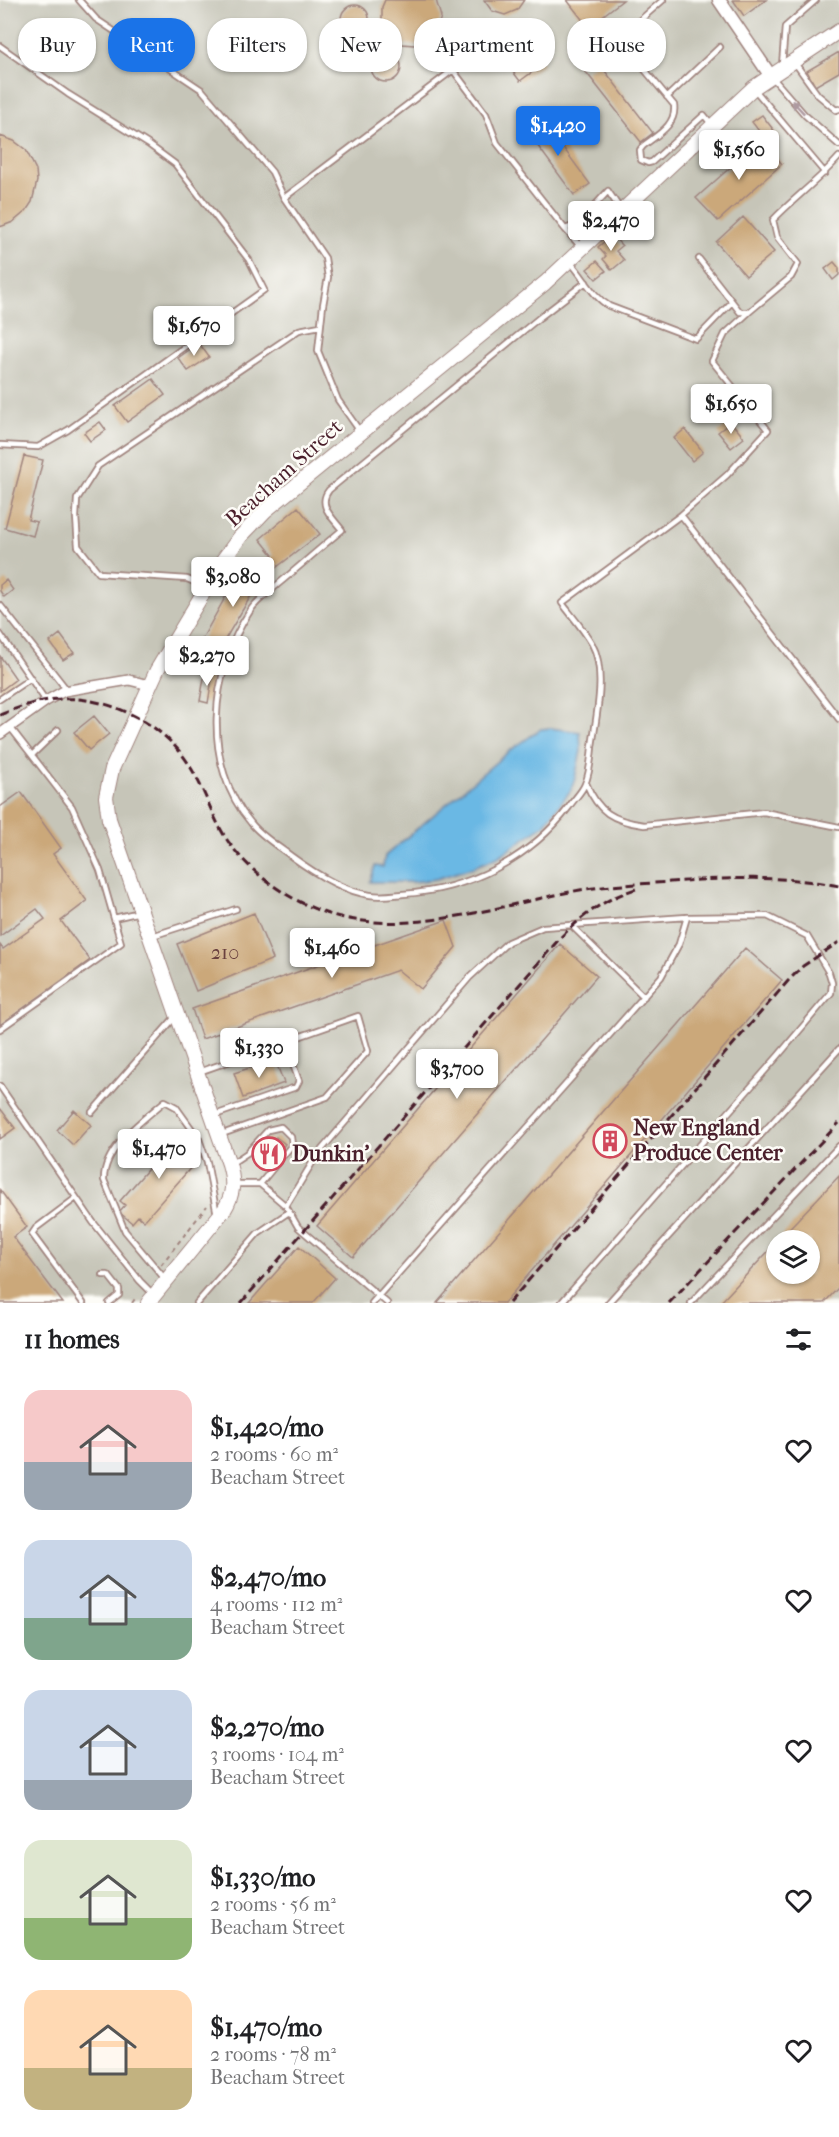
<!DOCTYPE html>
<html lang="en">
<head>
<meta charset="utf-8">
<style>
	body { margin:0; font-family:"IM FELL French Canon",serif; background:#f2f2f2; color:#202124; height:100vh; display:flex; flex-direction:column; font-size:22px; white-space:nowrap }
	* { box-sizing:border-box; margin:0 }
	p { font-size:20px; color:#757577 }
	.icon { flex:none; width:33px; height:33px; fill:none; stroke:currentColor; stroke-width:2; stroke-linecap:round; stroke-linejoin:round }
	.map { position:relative; height:1303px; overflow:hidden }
	.side { display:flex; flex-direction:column; background:#fff; flex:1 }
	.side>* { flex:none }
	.hud { position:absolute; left:18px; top:18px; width:804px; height:54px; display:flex; gap:12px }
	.controls { position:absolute; left:766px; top:1230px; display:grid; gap:12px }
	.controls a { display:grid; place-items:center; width:54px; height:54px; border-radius:50%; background:#fff; box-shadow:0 2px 4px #0004; font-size:30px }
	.price { position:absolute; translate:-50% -51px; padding:0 14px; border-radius:6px; background:#fff; color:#222; font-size:20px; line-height:39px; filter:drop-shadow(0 2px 3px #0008) }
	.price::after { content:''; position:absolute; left:50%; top:36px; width:18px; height:14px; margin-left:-9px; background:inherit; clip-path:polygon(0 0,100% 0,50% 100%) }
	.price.selected { background:#1a73e8; color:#fff }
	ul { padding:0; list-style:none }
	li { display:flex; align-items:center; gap:18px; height:150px; padding:0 24px }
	li span { display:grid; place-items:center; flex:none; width:168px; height:120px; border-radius:18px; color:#555 }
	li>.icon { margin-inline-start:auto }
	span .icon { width:72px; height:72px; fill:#fffc; stroke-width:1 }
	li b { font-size:26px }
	h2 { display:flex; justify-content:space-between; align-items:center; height:72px; padding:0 24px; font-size:26px }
	.tag { padding:0 21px; border-radius:24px; background:#fff; box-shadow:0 2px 4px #0004; font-size:21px; line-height:54px }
	.tag.selected { background:#1a73e8; color:#fff }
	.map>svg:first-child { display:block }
	.industrial { fill:#c6c5b8; fill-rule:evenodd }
	.water { fill:#6ab8e4; stroke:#5a6c88; stroke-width:1.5 }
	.building { fill:#cba87a }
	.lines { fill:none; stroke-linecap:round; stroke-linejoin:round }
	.service-casing { stroke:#a0847e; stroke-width:8 }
	.minor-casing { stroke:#a0847e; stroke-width:12 }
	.tertiary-casing { stroke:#a0847e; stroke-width:15 }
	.secondary-casing { stroke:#a0847e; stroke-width:16 }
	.path { stroke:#a0847e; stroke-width:2; stroke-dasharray:4.5 4.5; stroke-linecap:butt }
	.service { stroke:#fff; stroke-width:4.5 }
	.minor { stroke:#fff; stroke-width:9 }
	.tertiary { stroke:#fff; stroke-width:12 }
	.secondary { stroke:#fff; stroke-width:14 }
	.rail { stroke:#4a1f2b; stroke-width:3; stroke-dasharray:9 4.5; stroke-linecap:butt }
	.oneway { fill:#ae9aa0 }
	.labels { text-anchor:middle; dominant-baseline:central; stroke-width:5; stroke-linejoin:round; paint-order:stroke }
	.number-label { font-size:20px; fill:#6a413f }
	.street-label { font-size:22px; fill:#4a1f2b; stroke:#fdfcf7 }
	.poi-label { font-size:22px; font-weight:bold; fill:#4a1f2b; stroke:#fdfcf7; text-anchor:start }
</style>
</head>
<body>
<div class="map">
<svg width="839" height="1303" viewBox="0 0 839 1303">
	<rect width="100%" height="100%" fill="#fdfcf7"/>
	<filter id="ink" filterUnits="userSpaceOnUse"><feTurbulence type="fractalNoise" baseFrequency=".0167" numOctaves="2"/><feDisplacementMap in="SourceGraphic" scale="12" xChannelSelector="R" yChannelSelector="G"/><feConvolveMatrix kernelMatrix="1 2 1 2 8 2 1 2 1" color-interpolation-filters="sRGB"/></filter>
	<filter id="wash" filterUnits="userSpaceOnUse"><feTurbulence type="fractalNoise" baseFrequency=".008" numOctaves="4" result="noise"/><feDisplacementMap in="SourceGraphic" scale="24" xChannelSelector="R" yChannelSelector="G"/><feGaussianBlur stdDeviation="1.35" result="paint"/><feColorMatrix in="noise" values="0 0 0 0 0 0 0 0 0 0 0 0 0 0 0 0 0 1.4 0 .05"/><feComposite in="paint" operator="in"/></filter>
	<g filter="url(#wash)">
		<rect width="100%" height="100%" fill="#f7e8d2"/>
		<!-- industrial -->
		<path class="industrial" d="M 0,0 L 839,0 L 839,1303 L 0,1303 ZM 777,1240 L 810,1240 L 810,1274 L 777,1274 Z"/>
		<!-- water -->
		<path class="water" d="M 550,728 L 580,732 L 581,751 L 575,778 L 571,790 L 544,825 L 498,857 L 471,868 L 436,879 L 413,882 L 370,882 L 375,866 L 383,867 L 385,856 L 508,752 L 541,729 Z"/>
		<g id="blocks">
			<!-- building -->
			<path class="building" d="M 385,0 L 436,0 L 441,17 L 436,31 L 425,42 L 414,45 L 402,44 L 395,41 L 385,30 L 382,21 L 382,7 Z
				M 484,0 L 524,0 L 517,10 L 505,15 L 492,11 Z
				M 567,0 L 623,0 L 588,27 Z
				M 733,0 L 766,0 L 744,16 Z
				M341 19a14 14 0 1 1 28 0a14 14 0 1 1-28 0Z
				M 530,47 L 543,64 L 520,81 L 507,64 Z
				M 839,52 L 839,72 L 815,86 L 807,71 Z
				M371 67a15 15 0 1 1 30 0a15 15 0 1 1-30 0Z
				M 598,62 L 653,133 L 641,142 L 586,72 Z
				M 762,115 L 779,137 L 769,144 L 752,122 Z
				M 542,119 L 590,184 L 574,195 L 526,130 Z
				M 0,136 L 14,141 L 26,150 L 36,170 L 37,181 L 32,202 L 26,211 L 13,222 L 0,227 Z
				M 761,140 L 782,164 L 718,221 L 696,198 Z
				M 743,217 L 774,252 L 746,276 L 716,242 Z
				M 612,235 L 622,246 L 616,251 L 624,260 L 612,270 L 603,259 L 606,256 L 598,247 Z
				M 597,261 L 606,271 L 596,279 L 587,269 Z
				M 834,262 L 839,268 L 839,275 L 833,280 L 825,269 Z
				M 199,343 L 209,357 L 188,371 L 178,358 Z
				M 153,379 L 165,395 L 127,422 L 115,406 Z
				M 100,422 L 106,430 L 90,441 L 84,433 Z
				M 731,422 L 744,438 L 731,448 L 718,432 Z
				M 685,429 L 703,452 L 692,461 L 674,438 Z
				M 24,456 L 43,460 L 28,520 L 37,522 L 33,536 L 5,528 Z
				M 298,507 L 320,534 L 273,570 L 265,561 L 273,555 L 260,539 Z
				M 245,562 L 259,576 L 261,573 L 259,572 L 264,566 L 274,576 L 255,595 L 252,594 L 214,658 L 197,648 Z
				M 6,580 L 13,590 L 4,597 L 0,591 L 0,585 Z
				M 60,634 L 74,653 L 63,660 L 50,642 Z
				M 0,656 L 16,679 L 0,691 Z
				M 205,672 L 213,673 L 208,703 L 200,701 Z
				M 94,716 L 109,734 L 89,750 L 74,732 Z
				M 21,792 L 61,848 L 53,854 L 87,901 L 61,921 L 90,960 L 0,1025 L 0,945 L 3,949 L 45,919 L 37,909 L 0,936 L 0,807 Z
				M 254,913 L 273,959 L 196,991 L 177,944 Z
				M 446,920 L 456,947 L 421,989 L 398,970 L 202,1039 L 192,1009 Z
				M 560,944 L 597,976 L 353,1257 L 317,1226 Z
				M 745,948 L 782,980 L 504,1303 L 437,1303 Z
				M 275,1060 L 284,1083 L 243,1098 L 234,1073 Z
				M 0,1108 L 15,1128 L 0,1139 Z
				M 74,1110 L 91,1125 L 73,1145 L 57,1130 Z
				M 177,1136 L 201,1156 L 144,1221 L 138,1216 L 132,1223 L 119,1212 L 125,1205 L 120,1201 Z
				M 276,1137 L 285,1144 L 281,1149 L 284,1150 L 269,1169 L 254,1157 L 268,1138 L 273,1141 Z
				M 839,1176 L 839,1287 L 824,1303 L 720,1303 L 777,1242 L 777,1274 L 810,1274 L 810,1240 L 778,1240 Z
				M 0,1190 L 27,1227 L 13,1237 L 63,1303 L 0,1303 Z
				M 299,1246 L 335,1278 L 313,1303 L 249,1303 Z"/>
		</g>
	</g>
	<g filter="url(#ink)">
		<use href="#blocks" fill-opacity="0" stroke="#a0847e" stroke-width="1.5"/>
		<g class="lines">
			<defs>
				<path id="service" d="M 79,0 L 96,19 L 202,90 L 272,172 L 284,198
					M 663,0 L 630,29 L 625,46 L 674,105 C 677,125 657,135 643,146 L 640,150 L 641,160 L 648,163 L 652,162 L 704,115 L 712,125
					M 0,46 L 68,94 L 148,144 L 175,164 L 249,260 L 264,290 L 68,430 L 38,447 L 0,445
					M 795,63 L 818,95 L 836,110 L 839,109
					M 782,65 L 785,27 L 816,0
					M 772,77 L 805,115 L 839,145
					M 755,90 L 825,173
					M 667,97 L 720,47
					M 565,229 L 581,247
					M 699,259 L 740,312 L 749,312 L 791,277 L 798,264 L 777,237 L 773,220 C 794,198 819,180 839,157
					M 571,263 C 584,277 592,296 609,306 L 696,339 L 732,302
					M 586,282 L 539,318 L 329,490 C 317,505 332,517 342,530 C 320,548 299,567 277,585 C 268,593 256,601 250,611 C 210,671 201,765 251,823 C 261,836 278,846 291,856 C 314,873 342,891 370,895 C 381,897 393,895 403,894 C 468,890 530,859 569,807 C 574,799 582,792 585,784 C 590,773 591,758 592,747 C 596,717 607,671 592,644 C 584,630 572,616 562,603 L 681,515 L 727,475 L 768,430 L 712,361 L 725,334 L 749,312
					M 359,430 L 338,400 L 318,351 L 323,305 L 328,277 L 325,258 L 284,198 L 453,70 L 486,114 L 497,143 L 565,229 L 578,224 L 608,191 L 621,210
					M 681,515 L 839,719
					M 204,586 L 187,579 L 99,573 L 78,546 L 76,517 L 77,499 L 98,466 L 299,330 L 320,326
					M 0,605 L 67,690
					M 0,634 L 46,701
					M 0,699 L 31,678
					M 32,755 L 58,730
					M 586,783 C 598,812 613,821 644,825 L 764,812 L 839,827
					M 114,918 L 140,912
					M 572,926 L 644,997
					M 152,936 L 236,909
					M 0,1029 L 121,943 L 100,870 L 72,807 L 10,727
					M 199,1072 L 358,1016 L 368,1051 L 327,1097 L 222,1134
					M 0,1086 L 93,1222 L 140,1281 L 153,1294
					M 92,1112 L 176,1016
					M 215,1115 L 296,1087 L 299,1081 L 291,1059
					M 232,1163 L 247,1153 L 268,1130 L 281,1127 L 291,1137 L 292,1145 L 260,1184
					M 235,1184 L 260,1184 L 286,1206 L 298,1227 L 387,1303
					M 76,1198 L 36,1228 L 32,1234 L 83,1303
					M 286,1206 L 317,1155 L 470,977 L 508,942 L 543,927 L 687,917 L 767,916 L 807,936 L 829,973 L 832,983 L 831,993 L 778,1056 L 561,1303
					M 103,1275 L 108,1275 L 119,1289 L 119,1295 L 109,1303
					M 165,1279 L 125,1231 L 104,1180 C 103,1148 143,1120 165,1101 L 176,1107 L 199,1139 L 207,1162 L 217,1215
					M 197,1303 L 258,1233 L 289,1212
					M 372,1303 L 661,977 L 679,944 L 687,917
					M 608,1303 L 839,1049
					M 691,1303 L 839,1146"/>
				<path id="minor" d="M 0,734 L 46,701 L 64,691 L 129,680 L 149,685"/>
				<path id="tertiary" d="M 719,0 L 770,75"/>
				<path id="secondary" d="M 148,1303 L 224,1210 C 234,1194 234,1181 229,1164 L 109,819 L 106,797 L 112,769 L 157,670 L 223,560 L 240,537 L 266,510 L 545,283 L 753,88 L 839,31"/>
			</defs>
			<!-- service casing -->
			<use href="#service" class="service-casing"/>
			<!-- minor casing -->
			<use href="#minor" class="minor-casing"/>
			<!-- tertiary casing -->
			<use href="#tertiary" class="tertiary-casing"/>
			<!-- secondary casing -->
			<use href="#secondary" class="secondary-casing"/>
			<!-- path -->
			<path class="path" d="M 161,1265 L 207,1206
				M 132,1303 L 137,1296"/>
			<!-- service -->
			<use href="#service" class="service"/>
			<!-- minor -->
			<use href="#minor" class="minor"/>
			<!-- tertiary -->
			<use href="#tertiary" class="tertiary"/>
			<!-- secondary -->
			<use href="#secondary" class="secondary"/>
			<!-- rail -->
			<path class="rail" d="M 0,715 C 19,707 38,700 59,699 C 108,695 167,725 191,768 C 206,792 213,821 230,844 C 252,874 285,897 320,911 C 401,941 499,905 580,890 C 610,885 640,884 670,882 C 727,878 782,875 839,886
				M 241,1303 L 561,937 C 583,915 606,898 636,889
				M 509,1303 L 788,981 L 803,966 L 839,942
				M 669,1303 L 839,1123"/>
		</g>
		<!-- one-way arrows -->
		<defs><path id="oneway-solid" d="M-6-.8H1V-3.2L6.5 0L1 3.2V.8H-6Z" transform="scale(1.5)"/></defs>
		<use class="oneway" href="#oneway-solid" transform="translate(798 107) rotate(-133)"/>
	</g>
	<!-- icons -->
	<defs>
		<symbol id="building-ring" viewBox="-11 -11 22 22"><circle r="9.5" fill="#fdfcf7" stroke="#d1495b" stroke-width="1.5"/><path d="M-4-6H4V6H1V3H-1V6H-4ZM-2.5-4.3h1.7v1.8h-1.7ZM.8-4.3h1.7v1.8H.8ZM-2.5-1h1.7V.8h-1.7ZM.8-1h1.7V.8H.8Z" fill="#d1495b"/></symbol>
		<symbol id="restaurant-ring" viewBox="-11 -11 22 22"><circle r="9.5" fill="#fdfcf7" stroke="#d1495b" stroke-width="1.5"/><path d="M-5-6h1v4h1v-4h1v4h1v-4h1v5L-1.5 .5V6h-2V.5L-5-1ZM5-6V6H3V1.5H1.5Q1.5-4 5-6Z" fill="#d1495b"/></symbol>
	</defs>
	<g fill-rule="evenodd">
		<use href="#building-ring" x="591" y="1122" width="38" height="38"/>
		<use href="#restaurant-ring" x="250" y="1135" width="38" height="38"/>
	</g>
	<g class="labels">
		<!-- number labels -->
		<g class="number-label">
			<text x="225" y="952">210</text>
		</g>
		<!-- street labels -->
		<g class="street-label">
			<text transform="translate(284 473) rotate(-42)">Beacham Street</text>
		</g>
		<!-- poi labels -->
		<g class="poi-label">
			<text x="633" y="1128">New England<tspan x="633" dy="25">Produce Center</tspan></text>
			<text x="292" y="1154">Dunkin'</text>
		</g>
	</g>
</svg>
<div class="controls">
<a><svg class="icon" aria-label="layers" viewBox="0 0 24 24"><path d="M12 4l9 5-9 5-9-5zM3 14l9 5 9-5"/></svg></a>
</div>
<b class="price selected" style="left:558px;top:157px">$1,420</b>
<b class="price" style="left:739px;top:181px">$1,560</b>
<b class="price" style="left:611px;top:252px">$2,470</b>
<b class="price" style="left:194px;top:357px">$1,670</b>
<b class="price" style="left:731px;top:435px">$1,650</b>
<b class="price" style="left:233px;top:608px">$3,080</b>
<b class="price" style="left:207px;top:687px">$2,270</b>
<b class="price" style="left:332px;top:979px">$1,460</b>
<b class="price" style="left:259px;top:1079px">$1,330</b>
<b class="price" style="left:457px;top:1100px">$3,700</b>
<b class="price" style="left:159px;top:1180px">$1,470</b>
<div class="hud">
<a class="tag">Buy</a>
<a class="tag selected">Rent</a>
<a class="tag">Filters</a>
<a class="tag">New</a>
<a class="tag">Apartment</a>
<a class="tag">House</a>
</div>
</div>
<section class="side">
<h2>11 homes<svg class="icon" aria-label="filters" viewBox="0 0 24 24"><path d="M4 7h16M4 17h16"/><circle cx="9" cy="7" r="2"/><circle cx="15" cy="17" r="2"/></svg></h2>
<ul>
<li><span style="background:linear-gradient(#f6c9c9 60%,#9aa5b1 0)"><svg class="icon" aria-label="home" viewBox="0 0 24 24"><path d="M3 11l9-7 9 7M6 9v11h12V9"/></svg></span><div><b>$1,420/mo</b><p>2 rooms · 60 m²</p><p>Beacham Street</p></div><svg class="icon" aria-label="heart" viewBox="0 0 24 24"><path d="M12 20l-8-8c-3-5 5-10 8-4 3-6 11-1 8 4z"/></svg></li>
<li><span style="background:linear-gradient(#c9d6e8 65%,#7fa58c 0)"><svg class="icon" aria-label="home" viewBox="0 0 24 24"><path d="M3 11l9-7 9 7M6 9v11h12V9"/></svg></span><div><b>$2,470/mo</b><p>4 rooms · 112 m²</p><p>Beacham Street</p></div><svg class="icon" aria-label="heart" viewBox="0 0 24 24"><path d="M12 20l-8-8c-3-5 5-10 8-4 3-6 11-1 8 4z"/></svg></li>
<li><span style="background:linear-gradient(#c9d6e8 75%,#9aa5b1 0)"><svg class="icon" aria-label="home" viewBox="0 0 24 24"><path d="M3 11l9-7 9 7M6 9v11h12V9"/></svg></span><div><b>$2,270/mo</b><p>3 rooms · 104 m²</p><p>Beacham Street</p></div><svg class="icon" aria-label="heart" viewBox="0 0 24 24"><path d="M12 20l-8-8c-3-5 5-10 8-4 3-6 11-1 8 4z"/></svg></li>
<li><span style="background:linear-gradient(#dfe7d0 65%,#8fb573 0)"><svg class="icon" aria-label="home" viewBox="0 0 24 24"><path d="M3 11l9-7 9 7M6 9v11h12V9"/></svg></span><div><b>$1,330/mo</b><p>2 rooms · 56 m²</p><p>Beacham Street</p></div><svg class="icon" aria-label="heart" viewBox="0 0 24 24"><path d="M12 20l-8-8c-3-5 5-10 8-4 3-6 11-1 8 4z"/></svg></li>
<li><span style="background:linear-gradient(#ffd9b3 65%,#c2b280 0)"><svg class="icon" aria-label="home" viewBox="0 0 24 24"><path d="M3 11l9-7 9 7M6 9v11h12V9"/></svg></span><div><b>$1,470/mo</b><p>2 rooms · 78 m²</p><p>Beacham Street</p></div><svg class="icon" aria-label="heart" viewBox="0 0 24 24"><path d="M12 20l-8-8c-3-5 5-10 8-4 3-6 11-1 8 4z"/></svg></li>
</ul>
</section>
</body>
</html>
